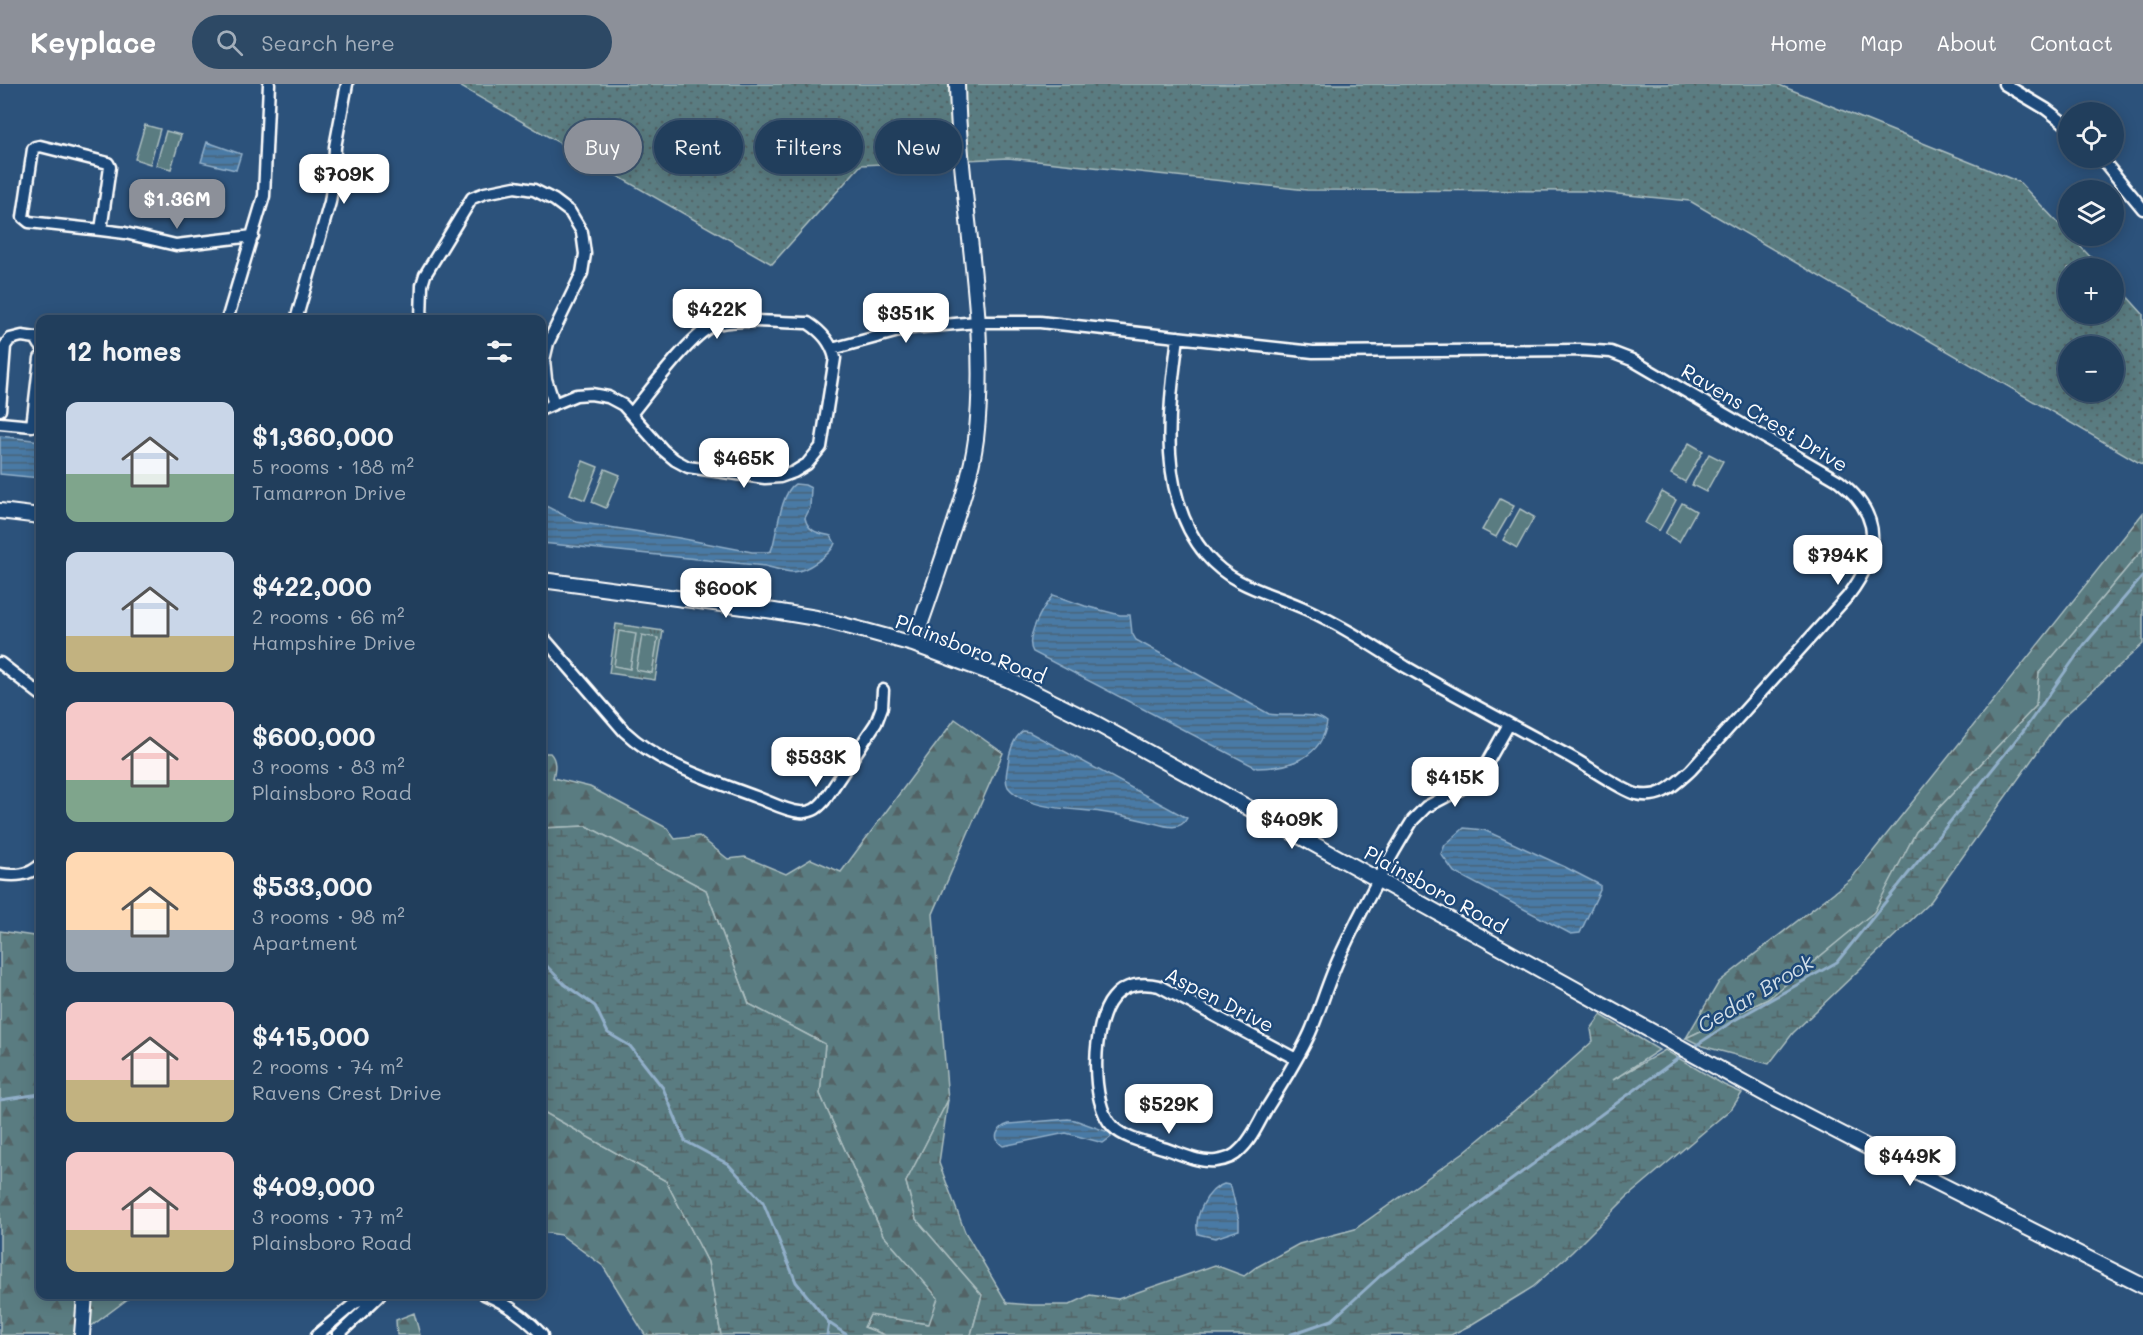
<!DOCTYPE html>
<html lang="en">
<head>
<meta charset="utf-8">
<style>
	body { margin:0; font-family:Mali,sans-serif; background:#2d4965; color:#f1f3f6; height:100vh; display:flex; flex-direction:column; font-size:22px; white-space:nowrap }
	* { box-sizing:border-box; margin:0 }
	p { font-size:20px; color:#a2aebb }
	.icon { flex:none; width:33px; height:33px; fill:none; stroke:currentColor; stroke-width:2; stroke-linecap:round; stroke-linejoin:round }
	.map { position:relative; flex:1; overflow:hidden }
	.drawer { position:absolute; left:36px; top:231px; width:510px; height:984px; display:flex; flex-direction:column; background:#213e5c; border-radius:12px; box-shadow:0 3px 15px #0003,0 0 0 2px #3e5772 }
	.drawer>* { flex:none }
	.guide { position:absolute; left:564px; top:36px; width:570px; height:54px; display:flex; gap:12px }
	.controls { position:absolute; left:2058px; top:18px; display:grid; gap:12px }
	.controls a { display:grid; place-items:center; width:66px; height:66px; border-radius:50%; background:#213e5c; box-shadow:0 3px 15px #0003,0 0 0 2px #3e5772; font-size:30px }
	.price { position:absolute; translate:-50% -51px; padding:0 14px; border-radius:12px; background:#fff; color:#222; font-size:20px; line-height:39px; filter:drop-shadow(0 2px 3px #0008) }
	.price::after { content:''; position:absolute; left:50%; top:36px; width:18px; height:14px; margin-left:-9px; background:inherit; clip-path:polygon(0 0,100% 0,50% 100%) }
	.price.selected { background:#8c9099; color:#fff }
	ul { padding:0; list-style:none }
	li { display:flex; align-items:center; gap:18px; height:150px; padding:0 30px }
	li span { display:grid; place-items:center; flex:none; width:168px; height:120px; border-radius:12px; color:#555 }
	li>.icon { margin-inline-start:auto }
	span .icon { width:72px; height:72px; fill:#fffc; stroke-width:1 }
	li b { font-size:26px }
	h2 { display:flex; justify-content:space-between; align-items:center; height:72px; padding:0 30px; font-size:26px }
	.chip { padding:0 21px; border-radius:27px; background:#213e5c; box-shadow:0 3px 15px #0003,0 0 0 2px #3e5772; font-size:21px; line-height:54px }
	.chip.selected { background:#8c9099; color:#fff }
	header { display:flex; align-items:center; gap:36px; box-sizing:border-box; height:84px; padding:0 30px; background:#8c9099; color:#fff }
	header strong { font-size:28px }
	nav { display:flex; gap:33px; margin-inline-start:auto; font-size:21px }
	.search { width:420px; height:54px; background:#2d4965; display:flex; align-items:center; gap:15px; box-sizing:border-box; padding:0 21px; border-radius:33px; color:#a2aebb; font-size:22px }
	.map>svg:first-child { display:block }
	.grass { fill:url(#grass-dots); stroke:#acbec0; stroke-width:1.5; fill-rule:evenodd }
	.forest { fill:url(#forest-firs); stroke:#acbec0; stroke-width:1.5 }
	.wetland { fill:url(#wetland-marsh); stroke:#acbec0; stroke-width:1.5 }
	.park { fill:url(#park-tufts); stroke:#acbec0; stroke-width:1.5 }
	.pitch { fill:#5a7c81; stroke:#acbec0; stroke-width:1.5 }
	.water { fill:url(#water-rules); stroke:#91afc9; stroke-width:1.5 }
	.lines { fill:none; stroke-linecap:round; stroke-linejoin:round }
	.stream { stroke:#91afc9; stroke-width:3 }
	.minor-casing { stroke:#fff; stroke-width:15 }
	.tertiary-casing { stroke:#fff; stroke-width:18 }
	.minor { stroke:#1f4a7a; stroke-width:10 }
	.tertiary { stroke:#1f4a7a; stroke-width:14 }
	.labels { text-anchor:middle; dominant-baseline:central; stroke-width:5; stroke-linejoin:round; paint-order:stroke }
	.street-label { font-size:20px; fill:#fff; stroke:#1f4a7a }
	.water-label { font-size:21px; font-style:italic; fill:#d1dee8; stroke:#1f4a7a }
</style>
</head>
<body>
<header>
<strong>Keyplace</strong>
<div class="search"><svg class="icon" aria-label="search" viewBox="0 0 24 24"><circle cx="10" cy="10" r="6"/><path d="M15 15l6 6"/></svg>Search here</div>
<nav><a>Home</a><a>Map</a><a>About</a><a>Contact</a></nav>
</header>
<div class="map">
<svg width="2143" height="1251" viewBox="0 0 2143 1251">
	<defs>
		<pattern id="grass-dots" width="8" height="8" patternUnits="userSpaceOnUse" patternTransform="scale(1.5)"><rect width="8" height="8" fill="#5a7c81"/><path d="M2 2h.1M6 6h.1" fill="none" stroke="#536466" stroke-width="1.8" stroke-linecap="round"/></pattern>
		<pattern id="forest-firs" width="22" height="20" patternUnits="userSpaceOnUse" patternTransform="scale(1.5)"><rect width="22" height="20" fill="#5a7c81"/><path d="M5 1l3.5 6h-7zM16 11l3.5 6h-7z" fill="#536466"/></pattern>
		<pattern id="wetland-marsh" width="20" height="14" patternUnits="userSpaceOnUse" patternTransform="scale(1.5)"><rect width="20" height="14" fill="#5a7c81"/><path d="M1 5h8M5 5V1M11 12h8M15 12V8" fill="none" stroke="#536466"/></pattern>
		<pattern id="park-tufts" width="24" height="20" patternUnits="userSpaceOnUse" patternTransform="scale(1.5)"><rect width="24" height="20" fill="#5a7c81"/><path d="M3 7l-1-3M5 7V3M7 7l1-3M15 17l-1-3M17 17v-4M19 17l1-3" fill="none" stroke="#536466"/></pattern>
		<pattern id="water-rules" width="6" height="5" patternUnits="userSpaceOnUse" patternTransform="scale(1.5)"><rect width="6" height="5" fill="#487aa5"/><path d="M0 2.5h6" fill="none" stroke="#4a6378"/></pattern>
	</defs>
	<rect width="100%" height="100%" fill="#2c527b"/>
	<filter id="ink" filterUnits="userSpaceOnUse"><feTurbulence type="fractalNoise" baseFrequency=".0167" numOctaves="2"/><feDisplacementMap in="SourceGraphic" scale="12" xChannelSelector="R" yChannelSelector="G"/><feConvolveMatrix kernelMatrix="1 2 1 2 8 2 1 2 1" color-interpolation-filters="sRGB"/></filter>
	<g filter="url(#ink)">
		<!-- grass -->
		<path class="grass" d="M 456,0 L 1777,0 L 2019,98 L 2101,184 L 2068,184 L 2068,230 L 2114,230 L 2114,198 L 2143,230 L 2143,381 L 1690,117 L 1587,107 L 1307,106 L 1008,74 L 861,81 L 772,180 ZM 2068,262 L 2114,262 L 2114,308 L 2068,308 Z"/>
		<!-- forest -->
		<path class="forest" d="M 2143,429 L 2143,465 L 2039,589 L 2036,622 L 1916,748 L 1875,828 L 1768,915 L 1686,954 L 1719,898 L 1851,795 Z
			M 955,635 L 1003,669 L 933,830 L 948,1016 L 906,1098 L 916,1135 L 982,1211 L 971,1251 L 885,1251 L 864,1243 L 870,1231 L 928,1240 L 937,1214 L 883,1151 L 820,1010 L 825,960 L 749,920 L 706,806 L 587,742 L 542,744 L 542,669 L 550,669 C 557,676 555,686 553,694 L 590,703 L 667,744 L 675,755 L 699,752 L 728,775 L 745,773 L 786,790 L 811,775 L 841,788 Z
			M 0,847 L 40,853 L 40,1210 L 133,1211 L 89,1244 L 87,1251 L 0,1251 Z
			M 542,1027 L 666,1097 L 708,1178 L 721,1251 L 645,1251 L 603,1182 L 561,1151 L 542,1148 Z
			M 414,1229 L 420,1251 L 397,1251 L 396,1236 Z"/>
		<!-- wetland -->
		<path class="wetland" d="M 2143,465 L 2143,560 L 2061,635 L 1931,817 L 1793,949 L 1769,980 L 1702,962 L 1686,954 L 1768,915 L 1874,828 L 1916,748 L 2036,622 L 2039,589 Z
			M 587,742 L 706,806 L 749,920 L 825,960 L 820,1010 L 883,1151 L 938,1214 L 929,1240 L 870,1231 L 864,1243 L 885,1251 L 721,1251 L 708,1178 L 666,1097 L 542,1027 L 542,744 Z
			M 1601,931 L 1659,966 L 1613,996 L 1665,966 L 1724,1001 L 1742,1009 L 1732,1024 L 1627,1113 L 1572,1168 L 1533,1203 L 1469,1242 L 1451,1251 L 971,1251 L 982,1211 L 916,1135 L 906,1098 L 948,1016 L 939,1079 L 965,1148 L 1007,1219 L 1032,1221 L 1069,1221 L 1090,1211 L 1118,1215 L 1215,1181 L 1244,1192 L 1255,1184 L 1299,1160 L 1355,1145 L 1464,1068 L 1535,1009 L 1593,957 L 1591,945 Z"/>
		<!-- park -->
		<path class="park" d="M 616,540 L 663,547 L 655,596 L 609,589 Z"/>
		<!-- pitch -->
		<path class="pitch" d="M 145,41 L 160,45 L 150,80 L 135,75 Z
			M 166,47 L 181,51 L 171,85 L 156,81 Z
			M 1689,359 L 1703,367 L 1685,398 L 1671,390 Z
			M 1709,370 L 1723,377 L 1706,408 L 1692,401 Z
			M 583,377 L 598,383 L 585,416 L 570,410 Z
			M 605,385 L 620,391 L 606,424 L 592,418 Z
			M 1662,408 L 1676,416 L 1659,447 L 1645,439 Z
			M 1500,415 L 1514,422 L 1496,453 L 1482,446 Z
			M 1682,419 L 1696,427 L 1679,458 L 1665,450 Z
			M 1520,425 L 1534,433 L 1517,464 L 1503,456 Z
			M 619,547 L 636,550 L 630,585 L 614,582 Z
			M 642,551 L 658,554 L 652,589 L 636,586 Z"/>
		<!-- water -->
		<path class="water" d="M 207,58 L 241,70 L 236,86 L 201,78 Z
			M 0,352 L 40,357 L 40,394 L 0,390 Z
			M 795,400 L 805,401 L 811,404 L 810,424 L 805,434 C 808,448 819,449 831,452 L 835,459 C 832,470 805,488 793,488 C 784,488 774,484 765,482 L 542,459 L 542,420 L 577,438 L 679,454 L 752,468 L 767,468 L 771,467 L 773,461 C 777,446 782,407 795,400 Z
			M 1053,511 L 1085,522 L 1120,531 L 1130,531 L 1132,549 L 1136,556 L 1269,630 C 1287,633 1315,627 1327,638 C 1322,674 1289,684 1257,684 L 1033,568 C 1024,554 1043,523 1053,511 Z
			M 1023,647 L 1029,648 L 1187,734 C 1179,750 1160,740 1146,737 C 1131,733 1116,730 1100,728 C 1074,725 1026,726 1008,703 C 1004,696 1007,687 1008,680 C 1009,669 1013,654 1023,647 Z
			M 1464,744 L 1484,746 L 1565,783 L 1600,801 L 1600,806 L 1580,849 L 1571,850 L 1454,788 L 1441,770 L 1445,761 Z
			M 1068,1035 L 1075,1036 L 1111,1049 L 1111,1053 L 1103,1059 L 1066,1049 L 1003,1062 C 991,1054 997,1044 1009,1040 Z
			M 1224,1100 L 1229,1101 L 1231,1103 L 1239,1136 L 1239,1146 L 1215,1154 L 1198,1150 C 1193,1134 1207,1105 1224,1100 Z"/>
		<g class="lines">
			<!-- stream -->
			<path class="stream" d="M 542,877 L 564,900 L 595,922 L 608,949 L 630,962 L 663,1004 L 685,1057 L 728,1080 L 763,1118 L 796,1198 L 829,1239 L 827,1251
				M 1692,964 L 1733,937 L 1837,878 L 2024,646 L 2084,561 L 2143,492
				M 0,1016 L 40,1010
				M 829,1239 L 847,1251
				M 1289,1251 L 1332,1236 L 1381,1191 L 1684,970"/>
			<defs>
				<path id="minor" d="M 2004,0 L 2046,25 L 2068,42
					M 40,62 L 108,79 L 110,83 L 101,146 L 29,138 L 23,133 L 33,65 L 35,63 Z
					M 2101,74 L 2143,125
					M 101,146 L 125,149 L 176,161 L 253,152
					M 227,236 L 264,112 L 269,0
					M 296,236 L 330,118 L 334,91 L 335,63 L 347,0
					M 421,236 L 422,201 L 425,191 L 472,114 L 485,109 L 515,103 L 534,106 L 554,116 L 570,128 L 582,148 L 585,170 L 582,189 L 548,259 L 544,276 L 546,295 L 554,320
					M 832,265 L 910,244 L 977,238 L 1040,238 L 1313,268 L 1580,266 L 1611,268 L 1632,276 L 1839,397 C 1884,432 1880,470 1848,512 L 1691,686 C 1674,701 1661,716 1636,710 C 1621,706 1586,681 1569,672 C 1515,643 1460,614 1406,583 C 1374,563 1343,542 1308,526 C 1272,509 1234,504 1206,471 C 1156,411 1169,324 1178,253
					M 542,325 L 576,311 L 591,310 L 608,313 L 623,321 L 663,366 L 675,376 L 688,383 L 765,394 L 780,393 L 794,388 L 807,380 L 821,363 L 835,274 C 831,258 822,248 808,239 C 785,239 731,233 712,242 C 689,253 649,308 631,330
					M 0,326 L 5,262 L 10,255 L 22,252 L 36,254 L 40,261
					M 0,339 L 32,342 L 40,274
					M 542,552 L 624,647 C 660,681 711,696 756,713 C 770,718 786,727 800,728 C 811,729 817,725 824,717 L 876,639 L 882,623 L 883,606
					M 0,579 L 40,610
					M 0,790 C 15,792 29,792 40,781
					M 1296,975 L 1159,902 C 1143,898 1124,900 1113,914 C 1092,938 1089,1020 1113,1043 C 1125,1055 1148,1059 1163,1064 C 1180,1069 1198,1079 1216,1077 C 1225,1076 1234,1073 1240,1066 C 1252,1055 1259,1038 1267,1024 C 1282,1000 1298,975 1310,949 C 1321,924 1328,897 1340,872 C 1361,827 1386,779 1413,736 L 1426,723 L 1468,701 L 1481,690 L 1509,640
					M 484,1210 C 508,1220 525,1232 542,1251
					M 317,1251 L 355,1219 L 379,1210
					M 338,1251 L 379,1212"/>
				<path id="tertiary" d="M 0,427 L 40,432
					M 542,496 L 774,527 L 816,534 L 866,547 L 913,560 L 1007,595 L 1097,640 L 1772,1014 L 1902,1081 L 2143,1202
					M 913,560 C 925,529 935,497 946,465 C 958,429 971,393 976,355 C 990,237 959,118 957,0
					M 82,1251 L 85,1210"/>
			</defs>
			<!-- minor casing -->
			<use href="#minor" class="minor-casing"/>
			<!-- tertiary casing -->
			<use href="#tertiary" class="tertiary-casing"/>
			<!-- minor -->
			<use href="#minor" class="minor"/>
			<!-- tertiary -->
			<use href="#tertiary" class="tertiary"/>
		</g>
	</g>
	<g class="labels">
		<!-- street labels -->
		<g class="street-label">
			<text transform="translate(1765 333) rotate(31)">Ravens Crest Drive</text>
			<text transform="translate(971 564) rotate(21)">Plainsboro Road</text>
			<text transform="translate(1436 805) rotate(29)">Plainsboro Road</text>
			<text transform="translate(1220 915) rotate(27)">Aspen Drive</text>
		</g>
		<!-- water labels -->
		<g class="water-label">
			<text transform="translate(1755 909) rotate(-31)">Cedar Brook</text>
		</g>
	</g>
</svg>
<div class="controls">
<a><svg class="icon" aria-label="locate" viewBox="0 0 24 24"><circle cx="12" cy="12" r="6"/><path d="M12 2v4M12 18v4M2 12h4M18 12h4"/></svg></a>
<a><svg class="icon" aria-label="layers" viewBox="0 0 24 24"><path d="M12 4l9 5-9 5-9-5zM3 14l9 5 9-5"/></svg></a>
<a>+</a>
<a>−</a>
</div>
<b class="price" style="left:344px;top:121px">$709K</b>
<b class="price selected" style="left:177px;top:146px">$1.36M</b>
<b class="price" style="left:717px;top:256px">$422K</b>
<b class="price" style="left:906px;top:260px">$351K</b>
<b class="price" style="left:744px;top:405px">$465K</b>
<b class="price" style="left:1838px;top:502px">$794K</b>
<b class="price" style="left:726px;top:535px">$600K</b>
<b class="price" style="left:816px;top:704px">$533K</b>
<b class="price" style="left:1455px;top:724px">$415K</b>
<b class="price" style="left:1292px;top:766px">$409K</b>
<b class="price" style="left:1169px;top:1051px">$529K</b>
<b class="price" style="left:1910px;top:1103px">$449K</b>
<div class="guide">
<a class="chip selected">Buy</a>
<a class="chip">Rent</a>
<a class="chip">Filters</a>
<a class="chip">New</a>
</div>
<section class="drawer">
<h2>12 homes<svg class="icon" aria-label="filters" viewBox="0 0 24 24"><path d="M4 7h16M4 17h16"/><circle cx="9" cy="7" r="2"/><circle cx="15" cy="17" r="2"/></svg></h2>
<ul>
<li><span style="background:linear-gradient(#c9d6e8 60%,#7fa58c 0)"><svg class="icon" aria-label="home" viewBox="0 0 24 24"><path d="M3 11l9-7 9 7M6 9v11h12V9"/></svg></span><div><b>$1,360,000</b><p>5 rooms · 188 m²</p><p>Tamarron Drive</p></div></li>
<li><span style="background:linear-gradient(#c9d6e8 70%,#c2b280 0)"><svg class="icon" aria-label="home" viewBox="0 0 24 24"><path d="M3 11l9-7 9 7M6 9v11h12V9"/></svg></span><div><b>$422,000</b><p>2 rooms · 66 m²</p><p>Hampshire Drive</p></div></li>
<li><span style="background:linear-gradient(#f6c9c9 65%,#7fa58c 0)"><svg class="icon" aria-label="home" viewBox="0 0 24 24"><path d="M3 11l9-7 9 7M6 9v11h12V9"/></svg></span><div><b>$600,000</b><p>3 rooms · 83 m²</p><p>Plainsboro Road</p></div></li>
<li><span style="background:linear-gradient(#ffd9b3 65%,#9aa5b1 0)"><svg class="icon" aria-label="home" viewBox="0 0 24 24"><path d="M3 11l9-7 9 7M6 9v11h12V9"/></svg></span><div><b>$533,000</b><p>3 rooms · 98 m²</p><p>Apartment</p></div></li>
<li><span style="background:linear-gradient(#f6c9c9 65%,#c2b280 0)"><svg class="icon" aria-label="home" viewBox="0 0 24 24"><path d="M3 11l9-7 9 7M6 9v11h12V9"/></svg></span><div><b>$415,000</b><p>2 rooms · 74 m²</p><p>Ravens Crest Drive</p></div></li>
<li><span style="background:linear-gradient(#f6c9c9 65%,#c2b280 0)"><svg class="icon" aria-label="home" viewBox="0 0 24 24"><path d="M3 11l9-7 9 7M6 9v11h12V9"/></svg></span><div><b>$409,000</b><p>3 rooms · 77 m²</p><p>Plainsboro Road</p></div></li>
</ul>
</section>
</div>
</body>
</html>
